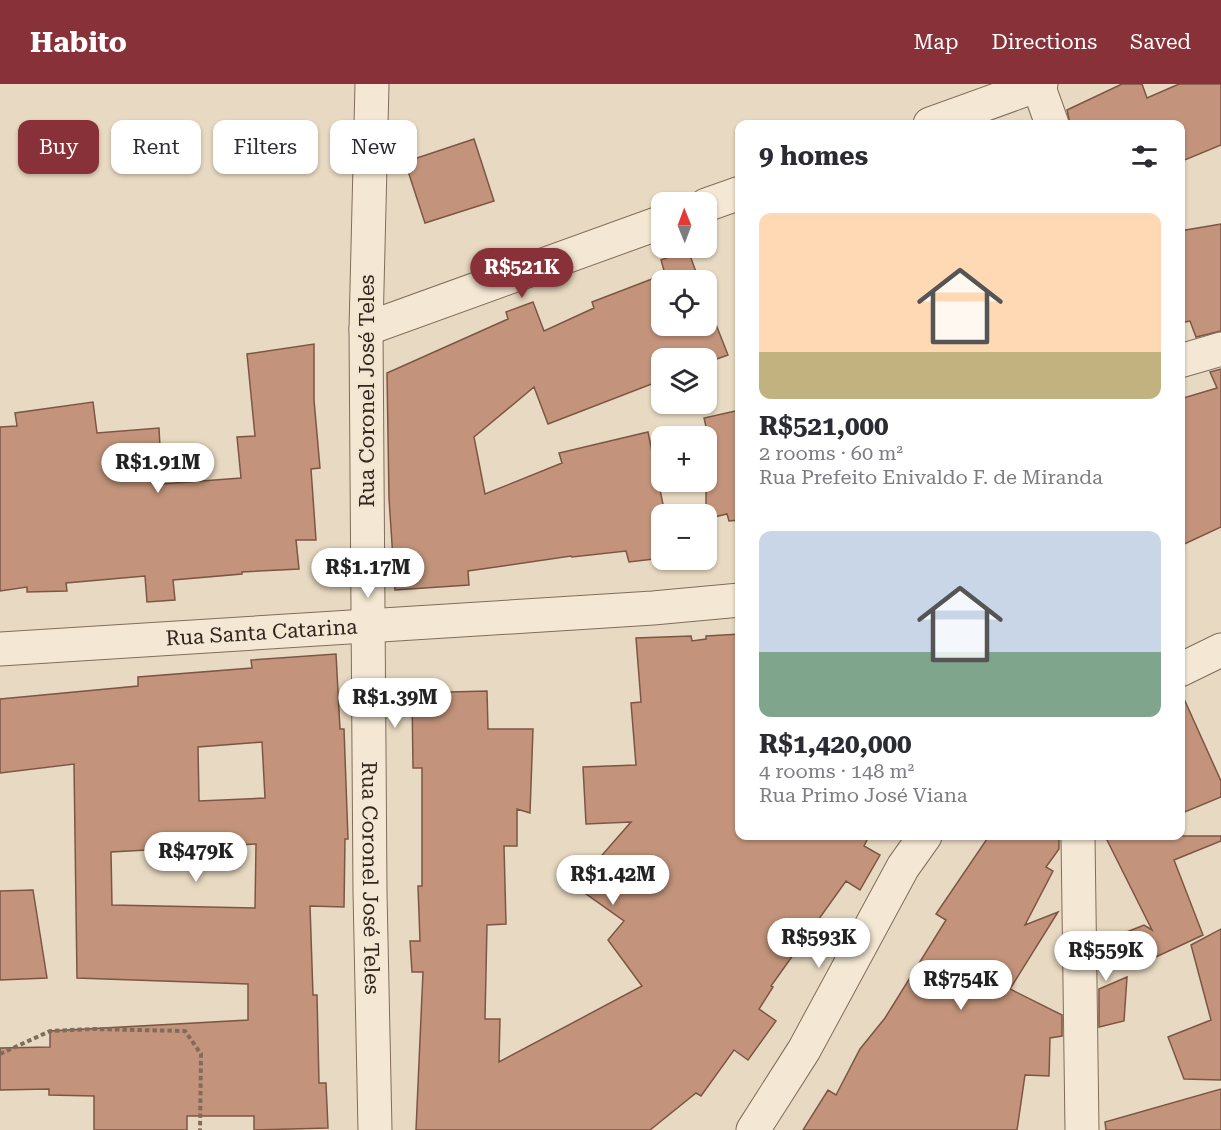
<!DOCTYPE html>
<html lang="en">
<head>
<meta charset="utf-8">
<style>
	body { margin:0; font-family:"Roboto Serif",serif; background:#f7f7f7; color:#2b2b33; height:100vh; display:flex; flex-direction:column; font-size:22px; white-space:nowrap }
	* { box-sizing:border-box; margin:0 }
	p { font-size:20px; color:#7c7c81 }
	.icon { flex:none; width:33px; height:33px; fill:none; stroke:currentColor; stroke-width:2; stroke-linecap:round; stroke-linejoin:round }
	.map { position:relative; flex:1; overflow:hidden }
	.sheet { position:absolute; left:735px; top:36px; width:450px; height:720px; display:flex; flex-direction:column; background:#fff; border-radius:12px; box-shadow:0 2px 4px #0004 }
	.sheet>* { flex:none }
	.banner { position:absolute; left:18px; top:36px; width:570px; height:54px; display:flex; gap:12px }
	.needle { width:39px; rotate:359deg }
	.fabs { position:absolute; left:651px; top:108px; display:grid; gap:12px }
	.fabs a { display:grid; place-items:center; width:66px; height:66px; border-radius:12px; background:#fff; box-shadow:0 2px 4px #0004; font-size:30px }
	.price { position:absolute; translate:-50% -51px; padding:0 14px; border-radius:21px; background:#fff; color:#222; font-size:20px; line-height:39px; filter:drop-shadow(0 2px 3px #0008) }
	.price::after { content:''; position:absolute; left:50%; top:36px; width:18px; height:14px; margin-left:-9px; background:inherit; clip-path:polygon(0 0,100% 0,50% 100%) }
	.price.on { background:#893138; color:#fff }
	ul { padding:0; list-style:none }
	li { display:grid; align-content:center; gap:12px; height:318px; padding:0 24px }
	li span { display:grid; place-items:center; height:186px; border-radius:12px; color:#555 }
	li>.icon { margin-inline-start:auto }
	span .icon { width:108px; height:108px; fill:#fffc; stroke-width:1 }
	li b { font-size:26px }
	h2 { display:flex; justify-content:space-between; align-items:center; height:72px; padding:0 24px; font-size:26px }
	.chip { padding:0 21px; border-radius:12px; background:#fff; box-shadow:0 2px 4px #0004; font-size:21px; line-height:54px }
	.chip.on { background:#893138; color:#fff }
	header { display:flex; align-items:center; gap:36px; box-sizing:border-box; height:84px; padding:0 30px; background:#893138; color:#fff }
	header strong { font-size:28px }
	nav { display:flex; gap:33px; margin-inline-start:auto; font-size:21px }
	.map>svg:first-child { display:block }
	.building { fill:#c3947b; stroke:#7d5643; stroke-width:1.5; fill-rule:evenodd }
	.lines { fill:none; stroke-linecap:round; stroke-linejoin:round }
	.minor-casing { stroke:#806c5b; stroke-width:35 }
	.path { stroke:#806c5b; stroke-width:4; stroke-dasharray:4.5 3; stroke-linecap:butt }
	.minor { stroke:#f4e8d4; stroke-width:33 }
	.labels { text-anchor:middle; dominant-baseline:central; stroke-width:4.5; stroke-linejoin:round; paint-order:stroke }
	.street-label { font-size:21px; fill:#31261e; stroke:#f1e5d0 }
</style>
</head>
<body>
<header>
<strong>Habito</strong>
<nav><a>Map</a><a>Directions</a><a>Saved</a></nav>
</header>
<div class="map">
<svg width="1221" height="1046" viewBox="0 0 1221 1046">
	<rect width="100%" height="100%" fill="#e8dac2"/>
	<!-- building -->
	<path class="building" d="M 1122,0 L 1142,0 L 1147,14 L 1179,0 L 1221,0 L 1221,61 L 1180,78 L 1180,40 L 1070,40 L 1067,26 Z
		M 474,55 L 494,117 L 425,139 L 405,78 Z
		M 1221,140 L 1221,247 L 1196,253 L 1190,237 L 1180,239 L 1180,147 Z
		M 688,166 L 699,196 L 662,196 L 662,242 L 706,242 L 706,215 L 728,271 L 706,279 L 706,274 L 662,274 L 662,296 L 548,340 L 534,303 L 474,353 L 485,410 L 562,379 L 559,369 L 648,348 L 665,430 L 662,430 L 662,474 L 629,478 L 626,467 L 572,473 L 571,472 L 468,487 L 469,501 L 395,506 L 389,414 L 387,289 L 508,235 L 506,228 L 533,218 L 544,247 L 594,224 L 592,218 L 665,190 L 661,176 Z
		M 314,260 L 314,316 L 320,384 L 311,385 L 316,456 L 296,456 L 299,485 L 242,488 L 242,490 L 173,496 L 175,516 L 147,518 L 145,492 L 66,499 L 67,507 L 27,508 L 27,503 L 0,507 L 0,343 L 17,342 L 15,329 L 93,318 L 97,349 L 159,344 L 162,400 L 241,394 L 237,353 L 255,352 L 247,270 Z
		M 1221,285 L 1221,443 L 1180,462 L 1180,315 L 1217,304 L 1210,288 Z
		M 740,326 L 740,436 L 729,437 L 727,430 L 706,435 L 706,387 L 716,386 L 704,334 Z
		M 740,550 L 740,752 L 869,752 L 864,762 L 880,771 L 860,806 L 846,797 L 771,902 L 773,903 L 759,925 L 776,937 L 748,976 L 734,966 L 701,1012 L 696,1009 L 650,1046 L 416,1046 L 423,888 L 412,888 L 410,857 L 420,857 L 418,802 L 422,802 L 422,684 L 413,684 L 412,609 L 487,607 L 488,645 L 533,645 L 530,729 L 517,725 L 517,762 L 504,762 L 506,840 L 487,841 L 485,935 L 500,935 L 499,978 L 642,902 L 608,856 L 624,837 L 575,802 L 631,738 L 586,740 L 583,683 L 636,681 L 631,619 L 641,618 L 636,554 L 691,552 L 692,557 L 706,555 L 706,552 Z
		M 336,570 L 340,645 L 344,645 L 348,755 L 345,755 L 344,823 L 310,822 L 313,911 L 317,911 L 319,999 L 326,999 L 328,1044 L 254,1046 L 254,1032 L 187,1032 L 187,1046 L 94,1046 L 94,1012 L 49,1011 L 49,1005 L 0,1006 L 0,964 L 50,963 L 50,947 L 248,936 L 248,900 L 77,894 L 74,680 L 0,689 L 0,615 L 138,602 L 138,593 L 252,584 L 251,576 ZM 262,658 L 265,714 L 199,717 L 198,663 ZM 256,760 L 255,824 L 112,821 L 111,768 Z
		M 1180,606 L 1221,697 L 1221,713 L 1180,730 Z
		M 989,752 L 1059,752 L 1059,765 L 1046,783 L 1053,787 L 1025,841 L 1058,828 L 1010,905 L 1062,931 L 1062,952 L 1050,954 L 1049,992 L 1025,991 L 1017,1046 L 803,1046 L 828,1006 L 836,1011 L 860,965 L 885,934 L 946,836 L 936,830 Z
		M 1105,752 L 1221,752 L 1221,757 L 1174,776 L 1203,851 L 1130,885 L 1114,853 L 1144,841 L 1152,846 Z
		M 33,806 L 47,894 L 0,896 L 0,807 Z
		M 1221,845 L 1221,996 L 1184,995 L 1168,953 L 1211,936 L 1191,861 Z
		M 1127,893 L 1124,937 L 1099,943 L 1099,905 Z
		M 1221,1005 L 1221,1046 L 1106,1046 L 1105,1038 Z"/>
	<g class="lines">
		<defs>
			<g id="minor">
				<path id="s1" d="M 372,0 L 366,245 L 370,808 L 375,1046"/>
				<path d="M 1038,1 L 1052,40"/>
				<path d="M 930,40 L 1041,0"/>
				<path d="M 706,121 L 740,109"/>
				<path d="M 366,245 L 662,138"/>
				<path d="M 1180,277 L 1221,265"/>
				<path id="s2" d="M 0,565 L 653,524 L 740,516"/>
				<path d="M 1180,586 L 1221,566"/>
				<path d="M 1078,752 L 1082,1046"/>
				<path d="M 753,1046 L 804,966 L 903,783 L 925,752"/>
			</g>
		</defs>
		<!-- minor casing -->
		<use href="#minor" class="minor-casing"/>
		<!-- path -->
		<path class="path" d="M 0,970 L 50,947 L 93,945 L 185,947 L 201,970 L 200,1046"/>
		<!-- minor -->
		<use href="#minor" class="minor"/>
	</g>
	<g class="labels">
		<!-- street labels -->
		<g class="street-label">
			<text transform="translate(367 307) rotate(-90)">Rua Coronel José Teles</text>
			<text stroke="none"><textPath href="#s2" startOffset="262">Rua Santa Catarina</textPath></text>
			<text stroke="none"><textPath href="#s1" startOffset="794">Rua Coronel José Teles</textPath></text>
		</g>
	</g>
</svg>
<div class="fabs">
<a><svg class="needle" viewBox="-14 -14 28 28"><path d="M0-13l5 13h-10z" fill="#e53935"/><path d="M0 13l5-13h-10z" fill="#7c7c81"/></svg></a>
<a><svg class="icon" aria-label="locate" viewBox="0 0 24 24"><circle cx="12" cy="12" r="6"/><path d="M12 2v4M12 18v4M2 12h4M18 12h4"/></svg></a>
<a><svg class="icon" aria-label="layers" viewBox="0 0 24 24"><path d="M12 4l9 5-9 5-9-5zM3 14l9 5 9-5"/></svg></a>
<a>+</a>
<a>−</a>
</div>
<b class="price on" style="left:522px;top:215px">R$521K</b>
<b class="price" style="left:158px;top:410px">R$1.91M</b>
<b class="price" style="left:368px;top:515px">R$1.17M</b>
<b class="price" style="left:395px;top:645px">R$1.39M</b>
<b class="price" style="left:196px;top:799px">R$479K</b>
<b class="price" style="left:613px;top:822px">R$1.42M</b>
<b class="price" style="left:819px;top:885px">R$593K</b>
<b class="price" style="left:1106px;top:898px">R$559K</b>
<b class="price" style="left:961px;top:927px">R$754K</b>
<div class="banner">
<a class="chip on">Buy</a>
<a class="chip">Rent</a>
<a class="chip">Filters</a>
<a class="chip">New</a>
</div>
<section class="sheet">
<h2>9 homes<svg class="icon" aria-label="filters" viewBox="0 0 24 24"><path d="M4 7h16M4 17h16"/><circle cx="9" cy="7" r="2"/><circle cx="15" cy="17" r="2"/></svg></h2>
<ul>
<li><span style="background:linear-gradient(#ffd9b3 75%,#c2b280 0)"><svg class="icon" aria-label="home" viewBox="0 0 24 24"><path d="M3 11l9-7 9 7M6 9v11h12V9"/></svg></span><div><b>R$521,000</b><p>2 rooms · 60 m²</p><p>Rua Prefeito Enivaldo F. de Miranda</p></div></li>
<li><span style="background:linear-gradient(#c9d6e8 65%,#7fa58c 0)"><svg class="icon" aria-label="home" viewBox="0 0 24 24"><path d="M3 11l9-7 9 7M6 9v11h12V9"/></svg></span><div><b>R$1,420,000</b><p>4 rooms · 148 m²</p><p>Rua Primo José Viana</p></div></li>
</ul>
</section>
</div>
</body>
</html>
